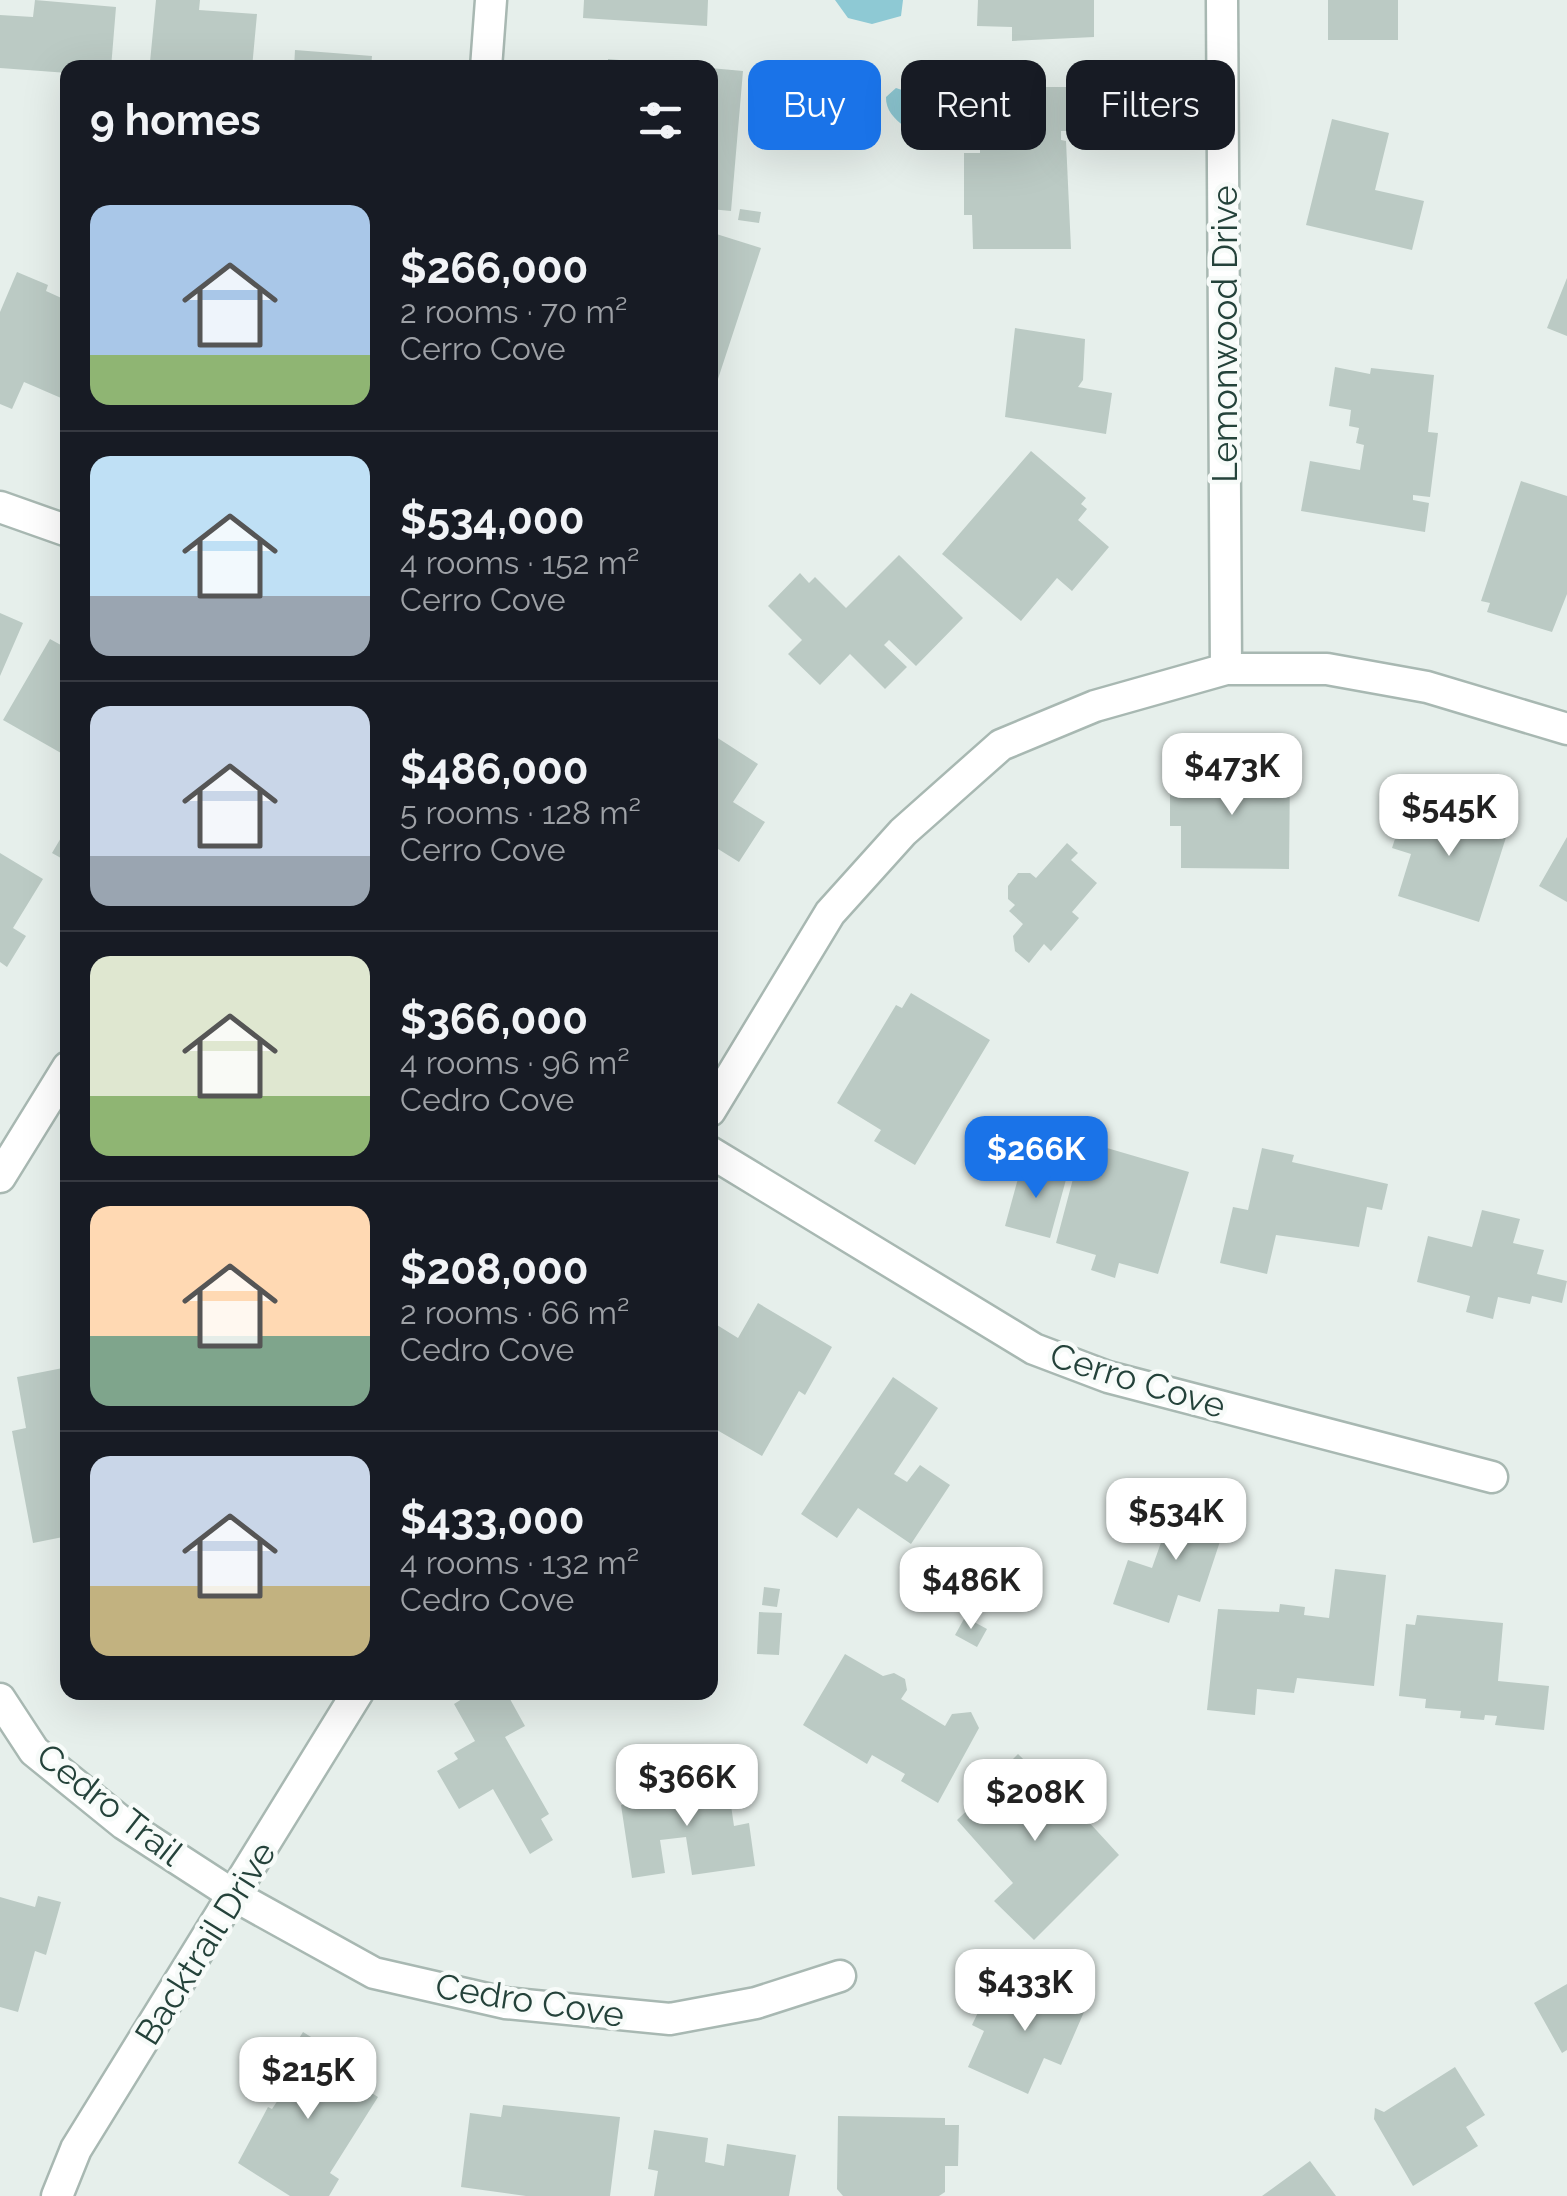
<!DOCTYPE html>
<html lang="en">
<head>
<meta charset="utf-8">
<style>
	body { margin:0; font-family:Raleway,sans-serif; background:#242831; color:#f1f3f6; height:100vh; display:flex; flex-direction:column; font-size:38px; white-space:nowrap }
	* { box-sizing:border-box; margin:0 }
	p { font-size:32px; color:#9ea1a6 }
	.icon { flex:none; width:55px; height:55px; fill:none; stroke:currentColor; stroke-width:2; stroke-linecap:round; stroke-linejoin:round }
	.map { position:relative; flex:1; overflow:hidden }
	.side { position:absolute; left:60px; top:60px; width:658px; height:1640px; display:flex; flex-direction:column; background:#171b24; border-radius:20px; box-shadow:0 10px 40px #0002 }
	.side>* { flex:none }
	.hud { position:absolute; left:748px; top:60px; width:668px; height:90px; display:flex; gap:20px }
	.price { position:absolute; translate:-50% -85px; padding:0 22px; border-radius:20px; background:#fff; color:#222; font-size:32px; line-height:65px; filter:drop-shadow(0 2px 5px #0008) }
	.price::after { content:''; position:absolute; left:50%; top:60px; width:30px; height:22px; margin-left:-15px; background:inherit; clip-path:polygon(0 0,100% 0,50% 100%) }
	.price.current { background:#1a73e8; color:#fff }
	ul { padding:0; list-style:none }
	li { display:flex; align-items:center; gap:30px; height:250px; padding:0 30px }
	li+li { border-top:2px solid #363941 }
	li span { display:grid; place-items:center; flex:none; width:280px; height:200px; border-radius:20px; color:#555 }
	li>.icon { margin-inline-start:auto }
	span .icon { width:120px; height:120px; fill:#fffc; stroke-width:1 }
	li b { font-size:42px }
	h2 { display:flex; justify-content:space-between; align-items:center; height:120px; padding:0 30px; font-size:42px }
	.chip { padding:0 35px; border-radius:20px; background:#171b24; box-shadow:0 10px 40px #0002; font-size:35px; line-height:90px }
	.chip.current { background:#1a73e8; color:#fff }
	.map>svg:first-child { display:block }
	.water { fill:#8ec9d4 }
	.building { fill:#bbcac4 }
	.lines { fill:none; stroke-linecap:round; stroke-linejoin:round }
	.minor-casing { stroke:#a8b8b2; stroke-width:35 }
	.minor { stroke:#fff; stroke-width:30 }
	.labels { text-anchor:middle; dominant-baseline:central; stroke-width:9; stroke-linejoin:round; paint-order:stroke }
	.street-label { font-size:35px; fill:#24423a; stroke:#f7fbf9 }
</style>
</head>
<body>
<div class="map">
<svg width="1567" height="2196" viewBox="0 0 1567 2196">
	<rect width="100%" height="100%" fill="#e6efeb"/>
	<!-- water -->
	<path class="water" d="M 835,0 L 903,0 L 901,16 L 872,24 L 848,18 Z
		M 896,88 L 944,104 L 958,138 L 950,145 L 942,144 C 920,136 885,122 886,97 Z"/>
	<!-- building -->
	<path class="building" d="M 35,0 L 116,7 L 111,68 L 68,68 L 68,73 L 0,68 L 0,15 L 33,17 Z
		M 156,0 L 200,0 L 199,10 L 257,14 L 252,68 L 141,68 L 150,62 Z
		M 584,0 L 708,0 L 707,26 L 583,18 Z
		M 978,0 L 1094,0 L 1094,37 L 1012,41 L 1012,27 L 977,26 Z
		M 1328,0 L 1398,0 L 1398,40 L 1328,40 Z
		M 295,50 L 372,56 L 371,68 L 294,68 Z
		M 608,59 L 675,65 L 675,68 L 608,68 Z
		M 710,68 L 743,71 L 731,211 L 710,209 Z
		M 1045,87 L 1095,87 L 1096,131 L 1061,131 L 1061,140 L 1066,141 L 1071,249 L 973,249 L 972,215 L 964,215 L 964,153 L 980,153 L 980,114 L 1025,114 L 1026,109 L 1045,109 Z
		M 1332,119 L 1389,133 L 1375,190 L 1424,201 L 1412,250 L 1306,225 Z
		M 740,209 L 761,212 L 759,223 L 738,220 Z
		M 710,232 L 761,248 L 718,379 L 710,377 Z
		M 17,272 L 48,285 L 46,291 L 68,301 L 68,401 L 24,382 L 12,409 L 0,404 L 0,312 Z
		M 1567,278 L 1567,336 L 1547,328 Z
		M 1015,328 L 1085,339 L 1083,380 L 1078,387 L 1112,393 L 1106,434 L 1005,417 Z
		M 1335,367 L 1370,374 L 1371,368 L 1434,375 L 1428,432 L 1438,433 L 1430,497 L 1413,495 L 1413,500 L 1429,503 L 1425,532 L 1301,511 L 1310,461 L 1360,470 L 1364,445 L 1356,443 L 1359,428 L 1349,426 L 1351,410 L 1329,406 Z
		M 1031,451 L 1086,498 L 1081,504 L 1087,509 L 1078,520 L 1109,547 L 1072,591 L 1057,578 L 1021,621 L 942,554 Z
		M 1521,481 L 1567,496 L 1567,594 L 1552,632 L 1487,612 L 1490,603 L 1481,601 Z
		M 899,555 L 963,618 L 916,666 L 889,640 L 884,645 L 907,667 L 885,689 L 850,654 L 820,685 L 788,654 L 802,640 L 768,606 L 800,573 L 809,583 L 815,577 L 846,608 Z
		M 0,613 L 23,623 L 0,676 Z
		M 50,639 L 68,649 L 68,757 L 3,720 Z
		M 710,733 L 758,764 L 733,802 L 765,822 L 739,862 L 710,844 Z
		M 1170,769 L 1290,771 L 1289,869 L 1181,868 L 1181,826 L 1170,826 Z
		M 1408,799 L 1509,828 L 1479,922 L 1398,896 L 1411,854 L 1392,848 Z
		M 68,826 L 68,862 L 52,853 Z
		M 1567,837 L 1567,902 L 1539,886 Z
		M 1067,843 L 1078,853 L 1071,860 L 1097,883 L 1072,912 L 1079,918 L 1051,951 L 1044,944 L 1029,963 L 1015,951 L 1013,936 L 1023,924 L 1009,911 L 1015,905 L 1008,899 L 1008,886 L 1018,873 L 1030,873 L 1036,878 Z
		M 0,853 L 43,879 L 13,928 L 26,936 L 7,967 L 0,962 Z
		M 911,993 L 990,1040 L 915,1165 L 874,1141 L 881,1130 L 837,1103 L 896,1005 L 902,1008 Z
		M 1083,1141 L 1189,1172 L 1158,1274 L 1119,1263 L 1115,1278 L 1091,1270 L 1096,1255 L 1056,1243 Z
		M 1262,1148 L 1294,1155 L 1292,1162 L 1388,1184 L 1382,1210 L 1367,1207 L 1359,1247 L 1276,1235 L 1267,1274 L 1220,1263 L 1233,1207 L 1248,1210 Z
		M 1022,1164 L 1067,1176 L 1050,1238 L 1005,1226 Z
		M 1482,1210 L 1520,1219 L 1513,1243 L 1544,1250 L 1537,1274 L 1567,1281 L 1562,1303 L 1532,1296 L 1530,1304 L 1498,1297 L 1493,1319 L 1466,1312 L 1470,1296 L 1417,1282 L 1428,1236 L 1472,1247 Z
		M 758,1303 L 832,1347 L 805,1395 L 799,1391 L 762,1456 L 710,1426 L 710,1337 L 717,1325 L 738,1338 Z
		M 68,1367 L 68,1536 L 33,1543 L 12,1431 L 26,1428 L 17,1377 Z
		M 893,1377 L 938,1408 L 894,1474 L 907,1482 L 920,1465 L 950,1485 L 911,1544 L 858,1508 L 837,1538 L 801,1514 Z
		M 1185,1496 L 1230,1511 L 1200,1602 L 1178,1595 L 1169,1623 L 1113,1604 L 1128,1560 L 1152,1568 L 1169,1520 L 1175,1522 Z
		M 1335,1569 L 1386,1575 L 1374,1686 L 1297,1678 L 1294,1693 L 1257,1689 L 1255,1715 L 1207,1710 L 1218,1609 L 1279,1612 L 1280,1604 L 1305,1607 L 1304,1615 L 1329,1618 Z
		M 764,1587 L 780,1589 L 777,1607 L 762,1605 Z
		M 759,1612 L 782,1613 L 779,1655 L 757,1654 Z
		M 1417,1615 L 1503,1623 L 1498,1681 L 1549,1686 L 1544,1730 L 1495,1725 L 1497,1716 L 1485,1715 L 1484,1720 L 1460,1718 L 1461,1711 L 1425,1708 L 1426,1699 L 1399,1696 L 1406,1624 L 1415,1625 Z
		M 965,1617 L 987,1629 L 977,1647 L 955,1635 Z
		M 845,1654 L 883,1676 L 894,1673 L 905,1679 L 907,1690 L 901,1699 L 945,1726 L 952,1714 L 971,1712 L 979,1728 L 938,1803 L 901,1781 L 905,1774 L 872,1755 L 867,1764 L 803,1725 Z
		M 473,1692 L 506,1692 L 525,1726 L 505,1737 L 549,1814 L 541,1819 L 553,1840 L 530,1854 L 493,1789 L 459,1809 L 437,1771 L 458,1759 L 454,1753 L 475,1741 L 454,1704 Z
		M 1018,1754 L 1063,1798 L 1065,1796 L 1119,1855 L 1034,1940 L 994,1901 L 1013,1883 L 957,1820 L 978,1800 L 969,1792 L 990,1771 L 995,1777 Z
		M 687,1774 L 688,1786 L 727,1778 L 734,1826 L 749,1823 L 755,1866 L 692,1875 L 686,1837 L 660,1840 L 665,1873 L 632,1878 L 621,1805 L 673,1791 L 672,1776 Z
		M 38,1896 L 61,1902 L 46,1955 L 35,1951 L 18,2012 L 0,2007 L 0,1897 L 35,1907 Z
		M 1008,1980 L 1033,1992 L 1037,1983 L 1087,2005 L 1061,2065 L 1044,2058 L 1028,2094 L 968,2067 L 984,2031 L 972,2025 L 983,2002 L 995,2008 Z
		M 1567,1984 L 1567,2050 L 1562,2053 L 1534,2003 Z
		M 303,2032 L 353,2063 L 345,2076 L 378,2097 L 330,2173 L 339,2179 L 329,2196 L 290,2196 L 238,2163 L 268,2107 L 272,2109 L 288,2085 L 275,2077 Z
		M 1455,2067 L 1485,2115 L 1466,2127 L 1478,2146 L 1413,2186 L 1374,2119 L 1375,2108 L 1384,2112 Z
		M 503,2105 L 620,2117 L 610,2196 L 526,2196 L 461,2187 L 470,2113 L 501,2117 Z
		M 838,2116 L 945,2118 L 945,2125 L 959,2125 L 958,2166 L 945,2166 L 945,2192 L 939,2196 L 843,2196 L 837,2189 Z
		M 654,2130 L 708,2138 L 705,2162 L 724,2166 L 727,2144 L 796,2155 L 789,2196 L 654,2196 L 658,2171 L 648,2169 Z
		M 1310,2161 L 1336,2196 L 1262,2196 Z"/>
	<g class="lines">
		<defs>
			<path id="minor" d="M 1222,0 L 1226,669
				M 486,68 L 491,0
				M 0,507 L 68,531
				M 710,1111 L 830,913 L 903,832 L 1001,745 L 1095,706 L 1226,669 L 1327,669 L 1427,687 L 1567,729
				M 710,1152 L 1034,1349 L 1108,1377 L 1492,1477
				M 0,1177 L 68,1067
				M 0,1699 L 34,1751 L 124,1824 L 235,1896 L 374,1973 L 505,2003 L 670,2019 L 756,2003 L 840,1976
				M 57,2196 L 76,2149 L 358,1692"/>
		</defs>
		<!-- minor casing -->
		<use href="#minor" class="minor-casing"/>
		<!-- minor -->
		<use href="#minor" class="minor"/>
	</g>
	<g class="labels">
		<!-- street labels -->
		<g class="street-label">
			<text transform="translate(1224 334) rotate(-90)">Lemonwood Drive</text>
			<text transform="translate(1138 1380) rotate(17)">Cerro Cove</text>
			<text transform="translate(110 1804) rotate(38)">Cedro Trail</text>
			<text transform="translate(205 1943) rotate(-58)">Backtrail Drive</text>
			<text transform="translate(530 2000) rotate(9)">Cedro Cove</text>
		</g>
	</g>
</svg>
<b class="price" style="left:1232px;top:818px">$473K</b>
<b class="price" style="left:1449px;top:859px">$545K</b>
<b class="price current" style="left:1036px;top:1201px">$266K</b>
<b class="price" style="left:1176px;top:1563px">$534K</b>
<b class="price" style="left:971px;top:1632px">$486K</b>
<b class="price" style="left:687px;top:1829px">$366K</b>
<b class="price" style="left:1035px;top:1844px">$208K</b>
<b class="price" style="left:1025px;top:2034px">$433K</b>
<b class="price" style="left:308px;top:2122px">$215K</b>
<div class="hud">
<a class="chip current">Buy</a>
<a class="chip">Rent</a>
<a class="chip">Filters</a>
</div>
<section class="side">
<h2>9 homes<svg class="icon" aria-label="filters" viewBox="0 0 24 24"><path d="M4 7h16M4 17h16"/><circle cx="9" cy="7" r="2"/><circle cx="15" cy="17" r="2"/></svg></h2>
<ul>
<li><span style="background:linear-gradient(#a9c7e8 75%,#8fb573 0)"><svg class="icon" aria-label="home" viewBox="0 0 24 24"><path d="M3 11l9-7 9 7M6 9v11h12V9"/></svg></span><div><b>$266,000</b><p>2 rooms · 70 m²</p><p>Cerro Cove</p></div></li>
<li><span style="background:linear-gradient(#bfe0f5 70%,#9aa5b1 0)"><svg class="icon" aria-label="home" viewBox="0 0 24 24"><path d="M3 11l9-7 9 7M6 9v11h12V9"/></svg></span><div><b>$534,000</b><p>4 rooms · 152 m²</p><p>Cerro Cove</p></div></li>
<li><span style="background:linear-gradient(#c9d6e8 75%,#9aa5b1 0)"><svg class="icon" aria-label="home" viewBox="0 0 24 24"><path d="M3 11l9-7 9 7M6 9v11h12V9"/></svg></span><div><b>$486,000</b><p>5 rooms · 128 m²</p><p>Cerro Cove</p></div></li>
<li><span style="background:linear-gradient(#dfe7d0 70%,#8fb573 0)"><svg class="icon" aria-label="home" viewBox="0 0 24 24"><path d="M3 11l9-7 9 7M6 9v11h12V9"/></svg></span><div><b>$366,000</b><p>4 rooms · 96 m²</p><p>Cedro Cove</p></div></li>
<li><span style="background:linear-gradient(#ffd9b3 65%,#7fa58c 0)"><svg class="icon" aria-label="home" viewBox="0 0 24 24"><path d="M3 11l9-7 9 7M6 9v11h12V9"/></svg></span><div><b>$208,000</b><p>2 rooms · 66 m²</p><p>Cedro Cove</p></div></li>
<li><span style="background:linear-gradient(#c9d6e8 65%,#c2b280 0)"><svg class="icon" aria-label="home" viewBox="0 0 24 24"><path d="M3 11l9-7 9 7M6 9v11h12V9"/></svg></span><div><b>$433,000</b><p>4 rooms · 132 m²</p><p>Cedro Cove</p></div></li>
</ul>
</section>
</div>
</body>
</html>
